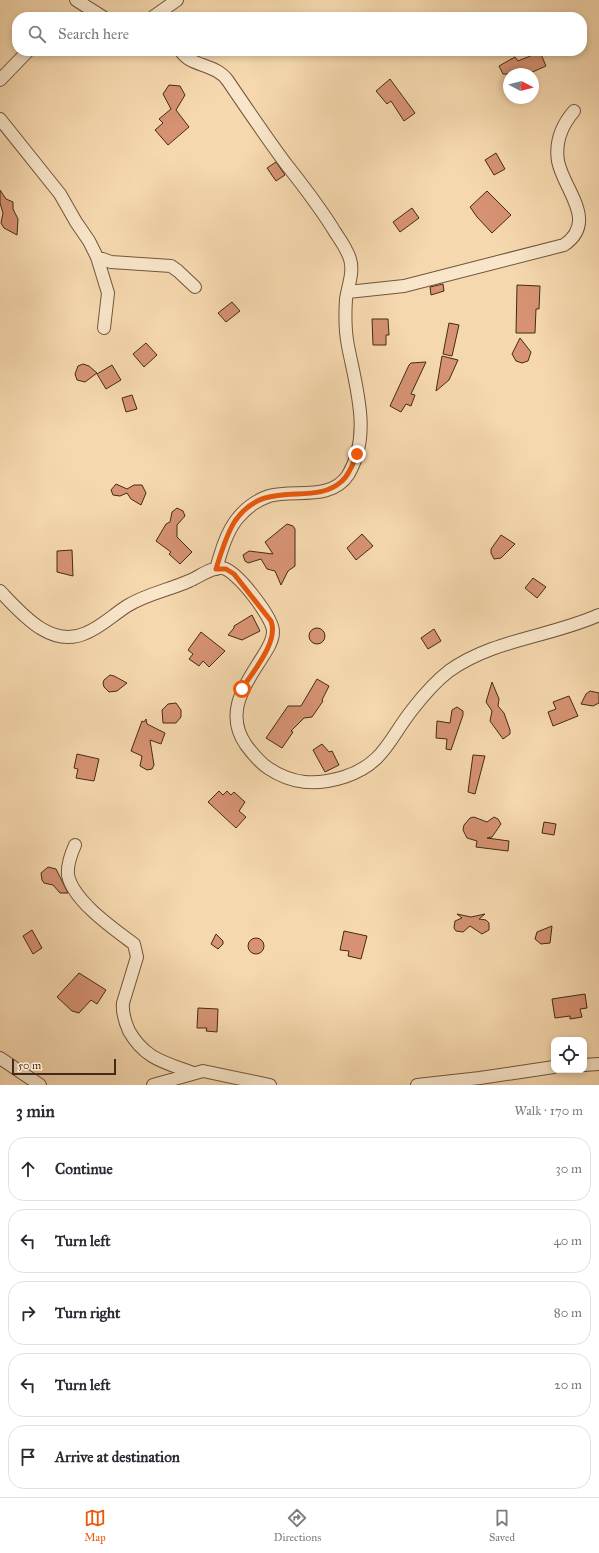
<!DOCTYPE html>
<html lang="en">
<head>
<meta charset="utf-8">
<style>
  :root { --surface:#fff; --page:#f2f2f3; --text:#2b2b33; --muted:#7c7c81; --line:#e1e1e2; --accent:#ea580c }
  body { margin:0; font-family:"IM FELL Great Primer",serif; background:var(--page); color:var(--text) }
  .controls { position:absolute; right:12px; bottom:12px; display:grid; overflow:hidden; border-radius:8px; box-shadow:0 2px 6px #0003 }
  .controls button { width:36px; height:36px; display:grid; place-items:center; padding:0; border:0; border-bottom:1px solid var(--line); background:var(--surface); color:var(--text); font:20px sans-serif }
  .compass { position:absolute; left:503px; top:68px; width:36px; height:36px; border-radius:50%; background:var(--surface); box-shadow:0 2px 6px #0003; rotate:97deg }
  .scale { position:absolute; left:12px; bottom:10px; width:104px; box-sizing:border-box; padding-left:4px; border:2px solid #422b16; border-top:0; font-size:11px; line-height:14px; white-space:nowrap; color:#422b16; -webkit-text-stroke:3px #f9e6ca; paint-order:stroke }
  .stop { position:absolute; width:12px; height:12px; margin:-9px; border:3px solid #ea580c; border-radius:50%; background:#fff }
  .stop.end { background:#ea580c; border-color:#fff; box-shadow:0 1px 4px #0008 }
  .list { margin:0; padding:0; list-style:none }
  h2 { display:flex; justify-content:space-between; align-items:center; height:52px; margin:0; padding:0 16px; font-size:17px }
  h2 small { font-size:13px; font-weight:400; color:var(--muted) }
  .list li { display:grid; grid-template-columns:26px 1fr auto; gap:12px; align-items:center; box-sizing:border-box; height:64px; margin:0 8px 8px; padding:0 8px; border:1px solid var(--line); border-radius:16px }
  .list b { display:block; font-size:15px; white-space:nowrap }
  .list em { font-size:13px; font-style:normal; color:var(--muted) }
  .icon { flex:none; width:22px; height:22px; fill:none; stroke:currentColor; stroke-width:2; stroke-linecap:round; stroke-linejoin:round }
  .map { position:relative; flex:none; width:599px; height:1085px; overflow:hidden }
  .search { position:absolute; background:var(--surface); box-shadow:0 2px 6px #0003; left:12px; right:12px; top:12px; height:44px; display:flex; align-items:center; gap:10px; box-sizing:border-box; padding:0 14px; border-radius:16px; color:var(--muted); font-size:15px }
  .sheet { height:412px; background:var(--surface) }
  nav { display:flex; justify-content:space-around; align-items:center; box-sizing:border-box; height:56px; border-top:1px solid var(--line); background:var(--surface); font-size:11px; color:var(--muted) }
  nav a { display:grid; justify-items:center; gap:2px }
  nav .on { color:var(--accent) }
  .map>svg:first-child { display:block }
</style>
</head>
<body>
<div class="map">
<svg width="599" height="1085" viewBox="0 0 599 1085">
  <rect width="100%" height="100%" fill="#f6d8ae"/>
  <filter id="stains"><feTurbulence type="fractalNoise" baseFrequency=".005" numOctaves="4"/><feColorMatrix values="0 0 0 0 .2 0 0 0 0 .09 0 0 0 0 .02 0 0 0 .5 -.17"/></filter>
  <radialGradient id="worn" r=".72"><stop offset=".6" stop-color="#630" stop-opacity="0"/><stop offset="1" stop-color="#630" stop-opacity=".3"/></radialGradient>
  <path fill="#d69272" stroke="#422b16" d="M 540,52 L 546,66 L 528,74 L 503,74 L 499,66 L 515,57 L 518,61 Z
    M 390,79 L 415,113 L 404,121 L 391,101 L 387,104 L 376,91 Z
    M 169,85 L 180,86 L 185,95 L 176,110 L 189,127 L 168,145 L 155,130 L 163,123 L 159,119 L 171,109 L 163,94 Z
    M 496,153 L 505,169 L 494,175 L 485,160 Z
    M 276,162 L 285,175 L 276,181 L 267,168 Z
    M 0,190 L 6,199 L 13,202 L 13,209 L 18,219 L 17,235 L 4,228 L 1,223 L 3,213 L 0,203 Z
    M 487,191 L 511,215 L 492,233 L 477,217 L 470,207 Z
    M 412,208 L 419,218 L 400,232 L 393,222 Z
    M 443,284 L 444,291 L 431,295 L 430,287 Z
    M 517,285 L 540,286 L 539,309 L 536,309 L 535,333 L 516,333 Z
    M 232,302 L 240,311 L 226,322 L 218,313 Z
    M 372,319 L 388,319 L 389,335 L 386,335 L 386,345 L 373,345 Z
    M 449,323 L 459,325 L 452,356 L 443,354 Z
    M 520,338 L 531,352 L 528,361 L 522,363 L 516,361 L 512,354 Z
    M 146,343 L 157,355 L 144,367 L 133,354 Z
    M 442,356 L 458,360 L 449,380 L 436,391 Z
    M 426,362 L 411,394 L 415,395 L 411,406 L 406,404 L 401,412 L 390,406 L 409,365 L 411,363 Z
    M 83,364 L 89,366 L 97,373 L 85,382 L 77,380 L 75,374 L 78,366 Z
    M 112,365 L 121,380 L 106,389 L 97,374 Z
    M 132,395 L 137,409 L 126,412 L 122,398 Z
    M 116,484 L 127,489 L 134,485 L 142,485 L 146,493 L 141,505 L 131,499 L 127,493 L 120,496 L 113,495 L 111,490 Z
    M 177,508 L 183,511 L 185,516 L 177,525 L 177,537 L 192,552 L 180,564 L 169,554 L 171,552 L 156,541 L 166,524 L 170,522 L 172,512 Z
    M 287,524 L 293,526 L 295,529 L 295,566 L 288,571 L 281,585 L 275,571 L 267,569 L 261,559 L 248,563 L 245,561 L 243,555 L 249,551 L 273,554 L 265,542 Z
    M 362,534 L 373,546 L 356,560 L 347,548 Z
    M 501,535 L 515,544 L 501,558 L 494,559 L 491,553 L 491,549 Z
    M 72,550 L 73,576 L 57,572 L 57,551 Z
    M 533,578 L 546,587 L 537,598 L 525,588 Z
    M 252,615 L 260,631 L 242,640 L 228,635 L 234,628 L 234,626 Z
    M309 636a8 8 0 1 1 16 0a8 8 0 1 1-16 0Z
    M 434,629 L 441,641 L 428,649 L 421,638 Z
    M 201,632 L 225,651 L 209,667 L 203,661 L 199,666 L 189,659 L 193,654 L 188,650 Z
    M 110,675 L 114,676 L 127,683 L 117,691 L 109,692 L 104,687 L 103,683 L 104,680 Z
    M 317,679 L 329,686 L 322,700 L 323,701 L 312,717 L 304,718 L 291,731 L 293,732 L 282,748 L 266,738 L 288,706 L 301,706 Z
    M 492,682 L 499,699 L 498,706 L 504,713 L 510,730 L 510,734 L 503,739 L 490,721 L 492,711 L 486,702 Z
    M 590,691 L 599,693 L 599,703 L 593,706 L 581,704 L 586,694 Z
    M 569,696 L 578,716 L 553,726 L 548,712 L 556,709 L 553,702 Z
    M 176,703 L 181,710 L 181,717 L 176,723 L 163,723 L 162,710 L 168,704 Z
    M 457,707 L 463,711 L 463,715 L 451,750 L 446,749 L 447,739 L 436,738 L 437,721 L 450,723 L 452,710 Z
    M 146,719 L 147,724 L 165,733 L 161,744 L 150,740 L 154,765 L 152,769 L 147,770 L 140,766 L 142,756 L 131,751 L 142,721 L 144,722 Z
    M 322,744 L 329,752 L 332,751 L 339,765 L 325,772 L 313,750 Z
    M 77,754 L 99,759 L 94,781 L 76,778 L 78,769 L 74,768 Z
    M 473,755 L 485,756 L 475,794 L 468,792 Z
    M 219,791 L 223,795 L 227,791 L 231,795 L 234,792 L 245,802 L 239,811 L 246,817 L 236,828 L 208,802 Z
    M 474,817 L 487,822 L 494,817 L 498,819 L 501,824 L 492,837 L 487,838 L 509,841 L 508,851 L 476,847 L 477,841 L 467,838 L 463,830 L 464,825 L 470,818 Z
    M 544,822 L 556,824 L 554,835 L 542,833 Z
    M 48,867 L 56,869 L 68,893 L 60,893 L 53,885 L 44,883 L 42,880 L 41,873 Z
    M 457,914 L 471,917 L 485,914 L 479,919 L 486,920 L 489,923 L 489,930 L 482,934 L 470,926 L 463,932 L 456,931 L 454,928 L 455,921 L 462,918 Z
    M 552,926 L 550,943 L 541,944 L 535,939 L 537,932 Z
    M 32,930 L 42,948 L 33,954 L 23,936 Z
    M 344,931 L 367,936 L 361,959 L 348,956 L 349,951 L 340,950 Z
    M 216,934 L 223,941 L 223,944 L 218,949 L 211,944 Z
    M248 946a8 8 0 1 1 16 0a8 8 0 1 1-16 0Z
    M 79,973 L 106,990 L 97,1004 L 91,1000 L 79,1013 L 72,1011 L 57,997 Z
    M 585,994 L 587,1008 L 580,1009 L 582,1017 L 570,1019 L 570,1016 L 555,1018 L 552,999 Z
    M 198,1008 L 218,1009 L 217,1032 L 206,1031 L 207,1028 L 197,1028 Z"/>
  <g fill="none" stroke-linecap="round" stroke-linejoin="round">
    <defs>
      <path id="street" d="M 76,0 L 103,17
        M 153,17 L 177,0
        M 181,51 C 190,67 216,63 228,81 C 247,109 266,137 286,164 C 304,187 320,207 335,232 C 341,241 347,249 350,259 C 354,272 348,286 346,299 C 345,315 345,331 348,346 C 356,387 372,436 348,475 C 331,501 295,489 269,496 C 257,500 245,509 237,519 C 226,533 221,552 216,569
        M 0,80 L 28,51
        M 0,119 L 60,194 L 76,222 L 89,241 L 97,257 L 108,293 L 104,328
        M 97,257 L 111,262 L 171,266 L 178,271 L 195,287
        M 348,292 L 404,286 L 564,245 C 599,221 563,189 558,161 C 555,142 562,125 574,111
        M 0,591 C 22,614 51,649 86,633 C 101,627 113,615 127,606 C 146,594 169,590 189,581 C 199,577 211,567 222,568 C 236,569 274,619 273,632 C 273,643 264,654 258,664 C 241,690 226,716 246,745 C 252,753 259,762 268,768 C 292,784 315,786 344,777 C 384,764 389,739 412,710 C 422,697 436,681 449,671 C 494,639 550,637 599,615
        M 75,845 C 71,854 67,865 68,875 C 73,901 114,929 134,944 L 137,957 L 123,1003 C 122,1013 125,1022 129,1031 C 145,1059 164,1062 193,1073
        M 0,1058 L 40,1085
        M 584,1065 L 599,1064
        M 153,1085 L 203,1071 L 270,1085
        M 417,1085 L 480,1078 L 554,1067"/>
    </defs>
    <use href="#street" stroke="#6f563c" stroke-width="14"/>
    <use href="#street" stroke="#f9e6ca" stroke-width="12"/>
  </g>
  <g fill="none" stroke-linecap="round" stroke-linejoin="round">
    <path stroke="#ea580c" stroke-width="5" d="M 242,689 C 253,671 279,642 271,621 L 234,574 L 226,569 L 216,569 C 221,553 226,535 235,521 C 266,476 313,508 342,481 C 350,474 353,463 357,454"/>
  </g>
  <rect width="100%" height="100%" filter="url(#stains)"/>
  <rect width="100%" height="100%" fill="url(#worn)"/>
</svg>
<div class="controls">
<button><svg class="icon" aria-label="locate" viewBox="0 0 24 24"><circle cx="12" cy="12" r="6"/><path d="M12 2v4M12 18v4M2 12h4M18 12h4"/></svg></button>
</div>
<svg class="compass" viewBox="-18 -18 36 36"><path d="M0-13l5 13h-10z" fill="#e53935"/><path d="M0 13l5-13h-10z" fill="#7c7c81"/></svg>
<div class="scale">50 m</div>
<div class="stop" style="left:242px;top:689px"></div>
<div class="stop end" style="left:357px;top:454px"></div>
<div class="search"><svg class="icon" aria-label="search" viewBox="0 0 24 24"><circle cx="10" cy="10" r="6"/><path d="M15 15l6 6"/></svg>Search here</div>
</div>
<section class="sheet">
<h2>3 min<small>Walk · 170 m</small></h2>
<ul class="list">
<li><svg class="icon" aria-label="ahead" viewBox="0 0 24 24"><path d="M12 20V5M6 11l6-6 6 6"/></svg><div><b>Continue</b></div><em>30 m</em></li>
<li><svg class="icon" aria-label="left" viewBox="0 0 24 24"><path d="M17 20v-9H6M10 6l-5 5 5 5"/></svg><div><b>Turn left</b></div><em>40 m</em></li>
<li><svg class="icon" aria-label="right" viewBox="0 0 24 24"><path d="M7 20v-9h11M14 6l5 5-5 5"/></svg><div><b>Turn right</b></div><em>80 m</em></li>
<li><svg class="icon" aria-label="left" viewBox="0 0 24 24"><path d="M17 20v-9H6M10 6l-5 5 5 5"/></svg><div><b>Turn left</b></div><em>20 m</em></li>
<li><svg class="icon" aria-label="arrive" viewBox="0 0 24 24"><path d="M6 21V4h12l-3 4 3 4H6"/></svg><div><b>Arrive at destination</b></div></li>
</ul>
</section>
<nav>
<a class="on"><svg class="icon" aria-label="map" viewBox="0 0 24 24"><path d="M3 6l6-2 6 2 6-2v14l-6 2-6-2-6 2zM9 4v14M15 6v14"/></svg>Map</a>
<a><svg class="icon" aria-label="directions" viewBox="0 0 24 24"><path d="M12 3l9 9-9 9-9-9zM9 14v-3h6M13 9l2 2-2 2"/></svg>Directions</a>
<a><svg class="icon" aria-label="saved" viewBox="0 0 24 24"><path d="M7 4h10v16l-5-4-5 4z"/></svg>Saved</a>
</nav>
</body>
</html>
